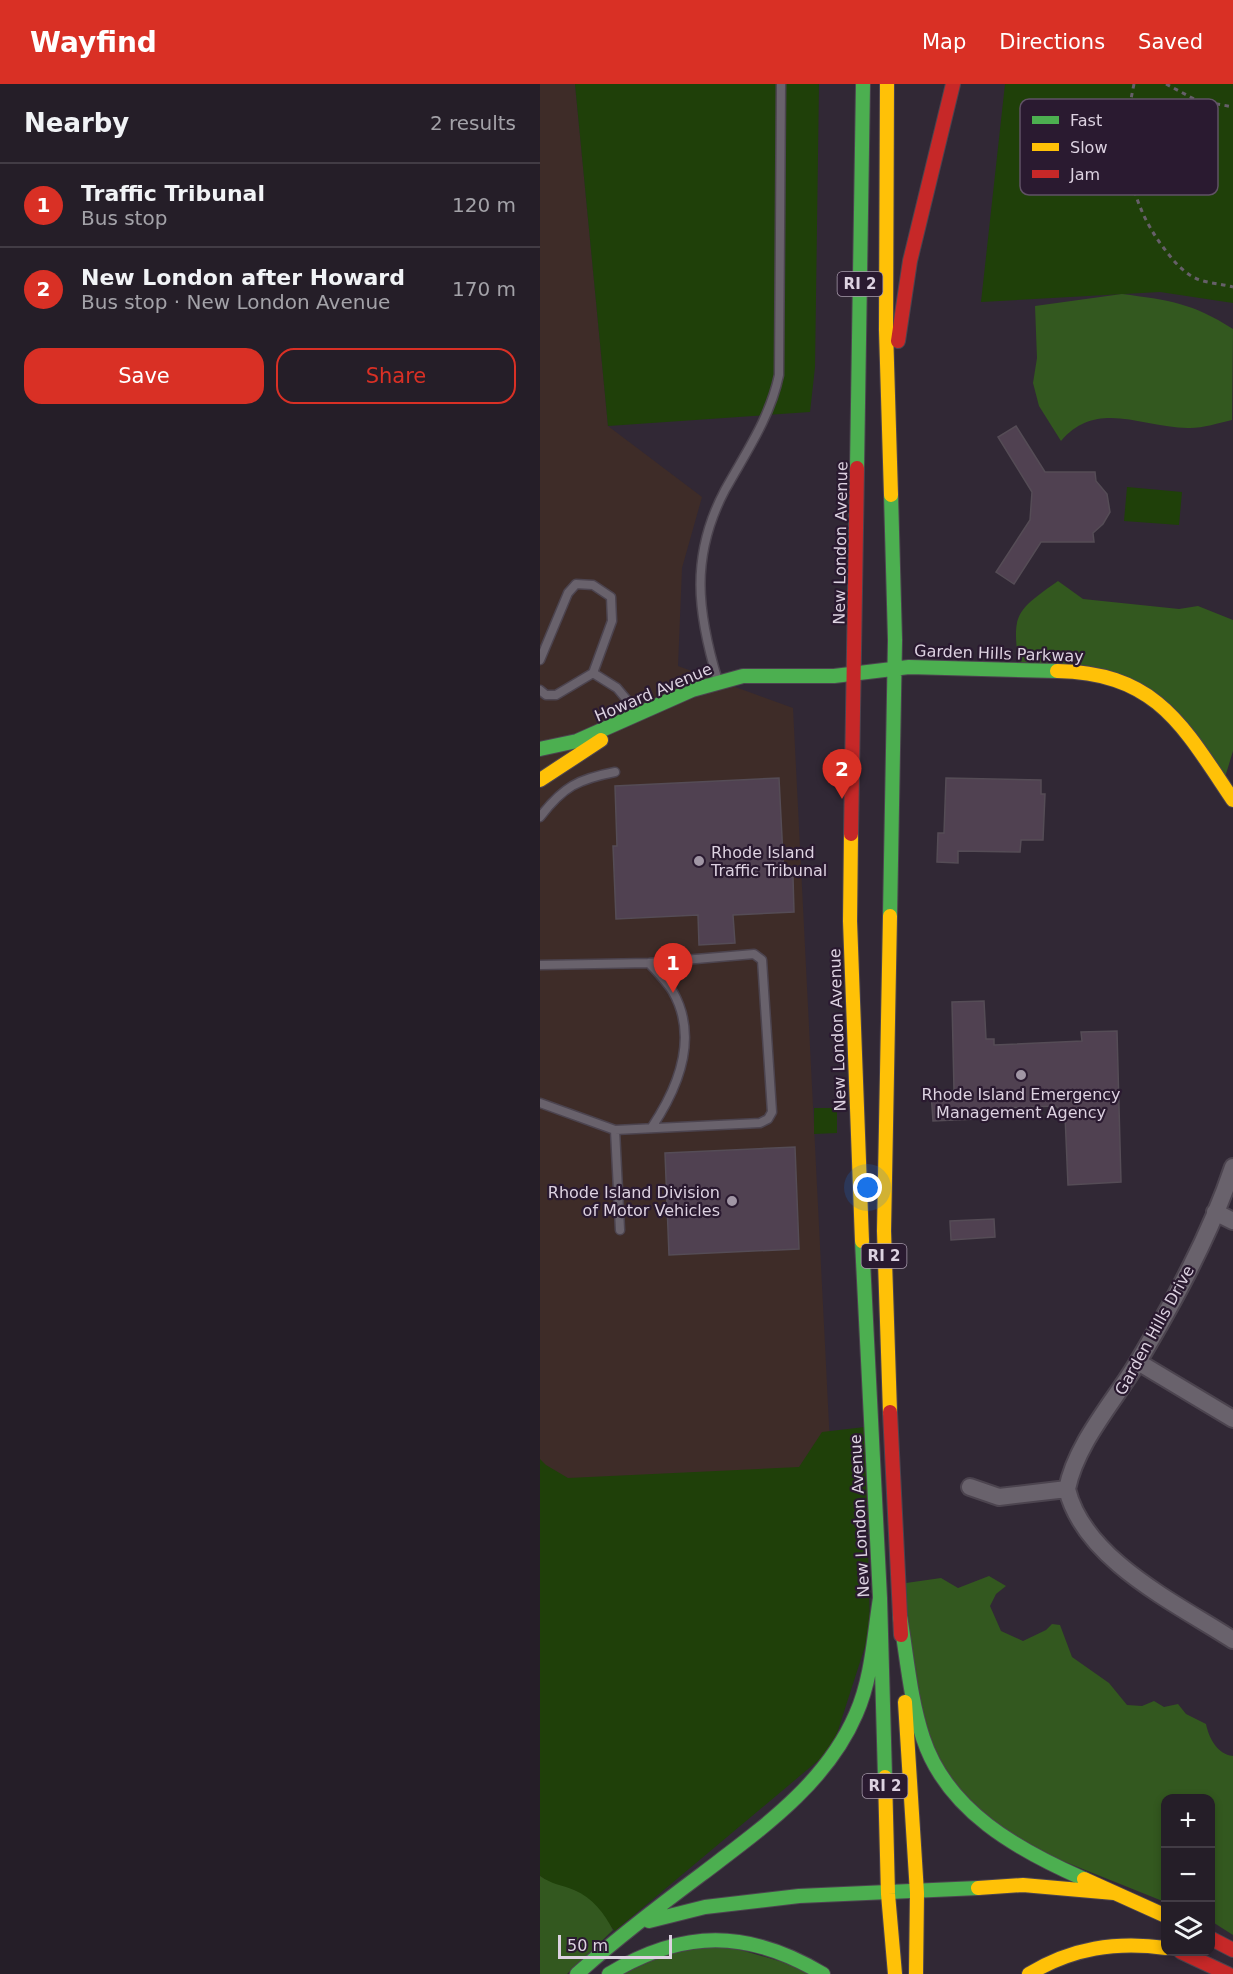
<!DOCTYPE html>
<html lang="en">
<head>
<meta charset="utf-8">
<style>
  :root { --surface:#251e28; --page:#312b34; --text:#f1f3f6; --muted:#a3a2a8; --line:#423c45; --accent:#d93025 }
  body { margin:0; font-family:"DejaVu Sans",sans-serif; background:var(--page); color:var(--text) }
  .controls { position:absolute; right:18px; bottom:18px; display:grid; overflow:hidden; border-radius:12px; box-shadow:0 3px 9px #0003 }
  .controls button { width:54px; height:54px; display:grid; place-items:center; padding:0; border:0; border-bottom:2px solid var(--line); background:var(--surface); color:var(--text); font:30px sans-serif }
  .scale { position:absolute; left:18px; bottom:15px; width:114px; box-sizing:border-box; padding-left:6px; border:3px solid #ddd2e1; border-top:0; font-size:16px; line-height:21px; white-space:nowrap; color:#ddd2e1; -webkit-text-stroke:4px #2a1a30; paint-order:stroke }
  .you { position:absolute; left:328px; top:1104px; width:21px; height:21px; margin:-15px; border:4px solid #fff; border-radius:50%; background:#1a73e8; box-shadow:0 0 0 9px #1a73e833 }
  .badge { display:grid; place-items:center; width:39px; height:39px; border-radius:50%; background:var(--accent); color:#fff; font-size:20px; font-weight:700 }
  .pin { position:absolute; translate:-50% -50px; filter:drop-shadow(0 2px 3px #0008) }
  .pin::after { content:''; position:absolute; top:32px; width:21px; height:18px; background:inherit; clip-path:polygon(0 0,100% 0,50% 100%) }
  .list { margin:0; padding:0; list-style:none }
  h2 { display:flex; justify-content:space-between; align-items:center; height:78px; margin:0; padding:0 24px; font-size:26px }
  h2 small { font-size:20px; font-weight:400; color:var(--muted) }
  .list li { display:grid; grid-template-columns:39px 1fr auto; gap:18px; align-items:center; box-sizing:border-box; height:84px; padding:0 24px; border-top:2px solid var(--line) }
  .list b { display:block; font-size:22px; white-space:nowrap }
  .list p { margin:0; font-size:20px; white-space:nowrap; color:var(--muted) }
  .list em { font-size:20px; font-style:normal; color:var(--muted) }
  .actions { display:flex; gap:12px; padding:18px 24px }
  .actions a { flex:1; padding:14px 0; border:2px solid var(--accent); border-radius:18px; text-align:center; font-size:21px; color:var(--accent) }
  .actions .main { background:var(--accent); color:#fff }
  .icon { flex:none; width:33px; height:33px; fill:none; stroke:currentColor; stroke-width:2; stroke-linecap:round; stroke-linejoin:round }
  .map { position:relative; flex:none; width:693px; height:1890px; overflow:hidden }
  header { display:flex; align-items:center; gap:36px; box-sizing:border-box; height:84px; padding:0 30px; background:var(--accent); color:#fff }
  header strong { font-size:28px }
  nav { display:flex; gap:33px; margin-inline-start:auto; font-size:21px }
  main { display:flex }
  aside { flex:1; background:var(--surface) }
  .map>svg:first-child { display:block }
</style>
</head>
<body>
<header>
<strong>Wayfind</strong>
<nav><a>Map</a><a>Directions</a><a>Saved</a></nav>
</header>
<main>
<aside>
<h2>Nearby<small>2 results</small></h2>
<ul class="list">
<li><span class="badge">1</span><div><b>Traffic Tribunal</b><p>Bus stop</p></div><em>120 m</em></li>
<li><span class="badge">2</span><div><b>New London after Howard</b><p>Bus stop · New London Avenue</p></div><em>170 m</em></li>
</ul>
<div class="actions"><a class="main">Save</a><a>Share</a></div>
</aside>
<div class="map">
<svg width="693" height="1890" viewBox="0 0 693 1890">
  <rect width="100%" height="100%" fill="#312835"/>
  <path fill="#3e2c28" d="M 0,0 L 35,0 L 68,342 L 162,413 L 142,484 L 138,582 L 253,624 L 297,1500 L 0,1857 Z"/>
  <path fill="#1f4009" d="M 35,0 L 279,0 L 275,283 L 270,328 L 68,342 Z
    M 465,0 L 693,0 L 693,219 L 620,208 L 441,218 Z
    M 587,403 L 642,408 L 639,441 L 584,437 Z
    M 274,1024 L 297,1024 L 297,1049 L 274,1050 Z
    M 325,1343 L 330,1547 L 292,1665 L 75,1847 L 36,1807 L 11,1800 L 0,1792 L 0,1375 L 6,1381 L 28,1394 L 259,1383 L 282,1348 Z"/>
  <path fill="#33581f" d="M 582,210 C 628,216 653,219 693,245 L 692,336 C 679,339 663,344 650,344 C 604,345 558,314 521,357 L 499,322 L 493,299 L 497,274 L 495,222 Z
    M 518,497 L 543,515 L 639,525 L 658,522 L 693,536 L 693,667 L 682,703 L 631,632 L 587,603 L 479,583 C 472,530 474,528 518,497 Z
    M 449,1492 L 466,1502 L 456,1510 L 450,1522 L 461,1547 L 483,1557 L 506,1546 L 512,1540 L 520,1541 L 532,1573 L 569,1599 L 587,1621 L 602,1622 L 614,1617 L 624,1623 L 638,1620 L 646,1630 L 666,1640 C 669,1654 677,1670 693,1672 L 693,1851 L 671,1837 L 670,1714 L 626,1714 L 625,1818 L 458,1751 L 387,1671 L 359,1500 L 401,1494 L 418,1504 Z
    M 0,1792 C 11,1800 22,1801 34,1806 C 53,1814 64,1829 73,1846 L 27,1890 L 0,1890 Z
    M 156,1853 L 284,1890 L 61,1890 Z"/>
  <path fill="#504151" stroke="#554c56" stroke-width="1.5" d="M 476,342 L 505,388 L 555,388 L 556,397 L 567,410 L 570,428 L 563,440 L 553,449 L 554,458 L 501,458 L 474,500 L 456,488 L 490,436 L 492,408 L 458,353 Z
    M 239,694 L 244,793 L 253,793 L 254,828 L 193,831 L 195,859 L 159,861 L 158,831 L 76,835 L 73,762 L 77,762 L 75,702 Z
    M 406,694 L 501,696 L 501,710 L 505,710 L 503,756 L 481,756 L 480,768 L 418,767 L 418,779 L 397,778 L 398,749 L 404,749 Z
    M 444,917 L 446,955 L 454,955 L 454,961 L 542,957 L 541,948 L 577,947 L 581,1098 L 528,1101 L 525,1031 L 516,1022 L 460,1024 L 460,1034 L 393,1037 L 391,1008 L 414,1007 L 412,918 Z
    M 255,1063 L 259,1165 L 129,1171 L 125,1069 Z
    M 454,1135 L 455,1153 L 411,1156 L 410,1137 Z"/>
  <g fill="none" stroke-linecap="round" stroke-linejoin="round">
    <defs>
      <path id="lane" d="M 0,576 L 28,509 L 36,500 L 53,501 L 71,513 L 72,537 L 53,589 L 16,611 L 6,611 L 0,606
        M 53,589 L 77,604 L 97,628
        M 178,597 C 157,528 150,472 185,406 C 206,368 230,334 239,291 L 241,0
        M 0,733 C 23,703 38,695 75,688
        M 109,879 C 117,888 127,898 133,908 C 159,954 138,1004 112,1043
        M 0,881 L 109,879 L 214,870 L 222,876 L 232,1028 L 228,1035 L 220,1039 L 75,1046 L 0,1019
        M 75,1046 L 80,1146"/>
      <path id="street" d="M 693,1083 C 670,1152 633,1219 596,1281 C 572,1320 536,1360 527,1405 C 544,1476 636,1519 693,1556
        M 675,1128 L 693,1137
        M 598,1278 L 693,1335
        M 430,1403 L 459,1413 L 527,1405"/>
      <path id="fast" d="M 317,384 L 323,0
        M 0,665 L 37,657 L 152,606 L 203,592 L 294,592 L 369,583 L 517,587
        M 350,832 L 355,556 L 351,411
        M 322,1157 L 340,1514 L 345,1693
        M 360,1532 C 367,1573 370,1615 383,1654 C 407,1727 478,1766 544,1795
        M 109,1837 L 165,1823 L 259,1812 L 438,1804
        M 37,1890 C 77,1854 119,1822 162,1790 C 221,1745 286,1700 316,1630 C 332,1594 334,1552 340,1514
        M 69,1890 C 143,1845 208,1845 283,1890"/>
      <path id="slow" d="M 347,0 L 346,246 L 351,411
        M 517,587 C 617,589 643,642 693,716
        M 0,696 L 61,656
        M 311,750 L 310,837 L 322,1157
        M 350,1328 L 344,1147 L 350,832
        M 365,1618 L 377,1809 L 376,1890
        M 345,1693 L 348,1810 L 355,1890
        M 544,1795 L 626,1832
        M 438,1804 L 483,1801 L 574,1809
        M 489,1890 C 532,1864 576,1857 626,1864"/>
      <path id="jam" d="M 358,257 L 370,177 L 413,0
        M 311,750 L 317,384
        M 350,1328 L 361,1551
        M 670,1854 L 693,1866
        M 641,1868 L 688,1890"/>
    </defs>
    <use href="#lane" stroke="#4c444f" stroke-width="11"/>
    <use href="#street" stroke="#4c444f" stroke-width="20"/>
    <use href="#fast" stroke="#4c444f" stroke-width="16"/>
    <use href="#slow" stroke="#4c444f" stroke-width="16"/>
    <use href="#jam" stroke="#4c444f" stroke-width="16"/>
    <path stroke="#665f69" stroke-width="3" stroke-dasharray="4.5 4.5" stroke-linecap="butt" d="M 594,0 C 581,59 586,114 623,163 C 632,175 642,188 657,195 C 667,199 682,200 693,203
      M 626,0 L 656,16 L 693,23"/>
    <use href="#lane" stroke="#69626c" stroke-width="8"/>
    <use href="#street" stroke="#69626c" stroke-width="16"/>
    <use href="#fast" stroke="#4caf50" stroke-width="14"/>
    <use href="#slow" stroke="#ffc107" stroke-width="14"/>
    <use href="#jam" stroke="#c62828" stroke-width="14"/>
  </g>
  <g fill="#a196a5" stroke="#2a1a30" stroke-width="2">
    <circle cx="159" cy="777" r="6"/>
    <circle cx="481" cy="991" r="6"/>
    <circle cx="192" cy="1117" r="6"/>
  </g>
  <g text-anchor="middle" stroke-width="4.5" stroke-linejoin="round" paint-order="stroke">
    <g fill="#2a1a30" stroke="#a79bac" stroke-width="1.5">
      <rect x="297.5" y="188" width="45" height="24" rx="4.5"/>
      <rect x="321.5" y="1160" width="45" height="24" rx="4.5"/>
      <rect x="322.5" y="1690" width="45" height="24" rx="4.5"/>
    </g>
    <g font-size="15" font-weight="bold" fill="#ddd2e1">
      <text x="320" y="205">RI 2</text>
      <text x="344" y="1177">RI 2</text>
      <text x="345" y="1707">RI 2</text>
    </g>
    <g font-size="16" fill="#ddd2e1" stroke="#2a1a30">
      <text transform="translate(300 459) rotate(-89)" y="6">New London Avenue</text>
      <text transform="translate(459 569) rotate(2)" y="6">Garden Hills Parkway</text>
      <text transform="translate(113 608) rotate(-23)" y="6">Howard Avenue</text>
      <text transform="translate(297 946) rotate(-92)" y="6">New London Avenue</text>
      <text transform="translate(614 1246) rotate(-61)" y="6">Garden Hills Drive</text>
      <text transform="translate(319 1432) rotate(-93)" y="6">New London Avenue</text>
    </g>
    <g font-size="16" fill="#ddd2e1" stroke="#2a1a30" text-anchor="start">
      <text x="171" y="774">Rhode Island<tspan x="171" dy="18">Traffic Tribunal</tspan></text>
      <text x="481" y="1016" text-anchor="middle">Rhode Island Emergency<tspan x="481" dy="18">Management Agency</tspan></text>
      <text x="180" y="1114" text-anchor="end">Rhode Island Division<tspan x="180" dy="18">of Motor Vehicles</tspan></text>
    </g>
  </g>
  <rect x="480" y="15" width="198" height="96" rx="9" fill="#2a1a30" stroke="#605165" stroke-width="1.5"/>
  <rect x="492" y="32" width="27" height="8" fill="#4caf50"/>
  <rect x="492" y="59" width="27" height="8" fill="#ffc107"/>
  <rect x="492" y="86" width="27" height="8" fill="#c62828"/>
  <g font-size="16" fill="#ddd2e1">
    <text x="530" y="42">Fast</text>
    <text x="530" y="69">Slow</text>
    <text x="530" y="96">Jam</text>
  </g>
</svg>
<div class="controls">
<button>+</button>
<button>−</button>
<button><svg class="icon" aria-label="layers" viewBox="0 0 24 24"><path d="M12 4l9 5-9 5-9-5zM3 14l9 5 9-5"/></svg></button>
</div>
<div class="scale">50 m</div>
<div class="you"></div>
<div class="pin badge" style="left:133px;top:909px">1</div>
<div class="pin badge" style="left:302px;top:715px">2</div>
</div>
</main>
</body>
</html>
